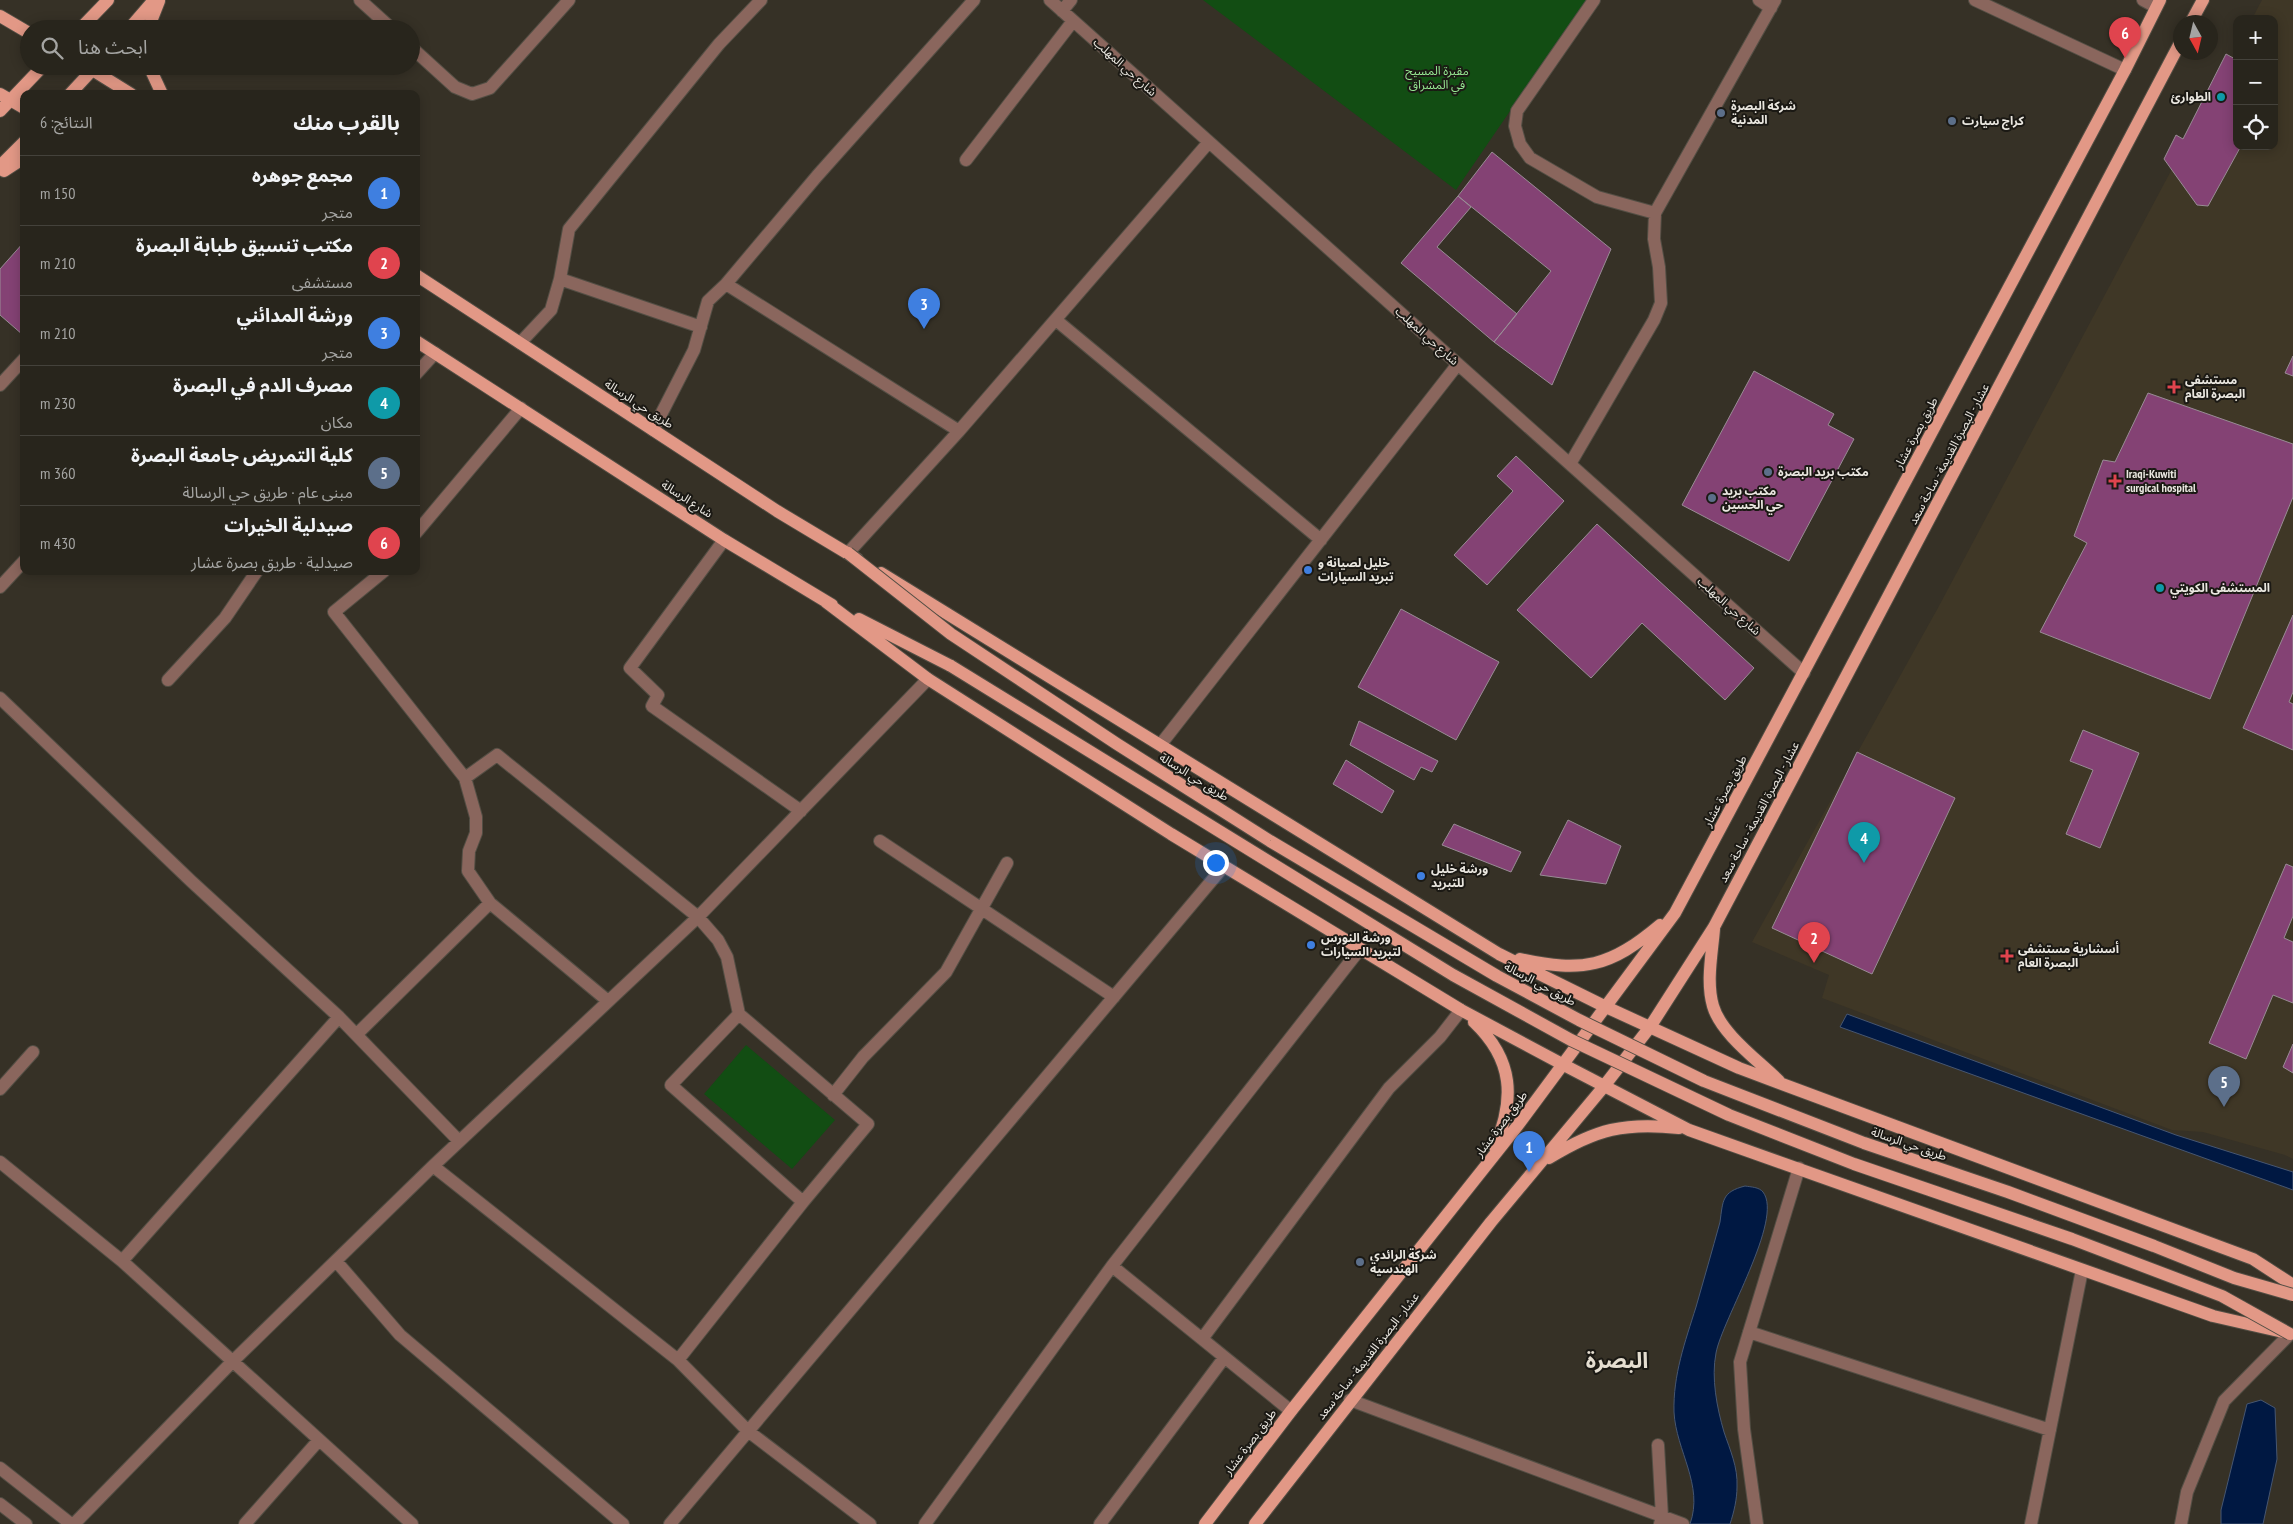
<!DOCTYPE html>
<html lang="ar">
<head>
<meta charset="utf-8">
<style>
  :root { --surface:#28251c; --page:#302d25; --text:#f1f3f6; --muted:#a5a5a3; --line:#44423b; --accent:#1a73e8 }
  body { margin:0; font-family:"PT Sans Narrow","Noto Sans Arabic",sans-serif; background:var(--page); color:var(--text); direction:rtl }
  .controls { position:absolute; right:15px; top:15px; display:grid; overflow:hidden; border-radius:10px; box-shadow:0 2px 12px #0003 }
  .controls button { width:45px; height:45px; display:grid; place-items:center; padding:0; border:0; border-bottom:1px solid var(--line); background:var(--surface); color:var(--text); font:25px sans-serif }
  .compass { position:absolute; left:2173px; top:15px; width:45px; height:45px; border-radius:50%; background:var(--surface); box-shadow:0 2px 12px #0003; rotate:172deg }
  .you { position:absolute; left:1215px; top:862px; width:18px; height:18px; margin:-12px; border:4px solid #fff; border-radius:50%; background:#1a73e8; box-shadow:0 0 0 8px #1a73e833 }
  .badge { display:grid; place-items:center; width:32px; height:32px; border-radius:50%; background:var(--accent); color:#fff; font-size:16px; font-weight:700 }
  .pin { position:absolute; translate:-50% -41px; filter:drop-shadow(0 1px 2px #0008) }
  .pin::after { content:''; position:absolute; top:26px; width:18px; height:15px; background:inherit; clip-path:polygon(0 0,100% 0,50% 100%) }
  .list { margin:0; padding:0; list-style:none }
  h2 { display:flex; justify-content:space-between; align-items:center; height:65px; margin:0; padding:0 20px; font-size:21px }
  h2 small { font-size:16px; font-weight:400; color:var(--muted) }
  .list li { display:grid; grid-template-columns:32px 1fr auto; gap:15px; align-items:center; box-sizing:border-box; height:70px; padding:0 20px; border-top:1px solid var(--line) }
  .list b { display:block; font-size:19px; white-space:nowrap }
  .list p { margin:0; font-size:16px; white-space:nowrap; color:var(--muted) }
  .list em { font-size:16px; font-style:normal; color:var(--muted) }
  .icon { flex:none; width:28px; height:28px; fill:none; stroke:currentColor; stroke-width:2; stroke-linecap:round; stroke-linejoin:round }
  .map { position:relative; flex:none; width:2293px; height:1524px; overflow:hidden; direction:ltr }
  .search { position:absolute; background:var(--surface); box-shadow:0 2px 12px #0003; left:20px; top:20px; width:400px; height:55px; display:flex; align-items:center; gap:12px; box-sizing:border-box; padding:0 18px; border-radius:28px; color:var(--muted); font-size:19px }
  .panel { position:absolute; background:var(--surface); box-shadow:0 2px 12px #0003; left:20px; top:90px; width:400px; height:485px; border-radius:10px; direction:rtl }
  .map>svg:first-child { display:block }
</style>
</head>
<body>
<div class="map">
<svg width="2293" height="1524" viewBox="0 0 2293 1524">
  <rect width="100%" height="100%" fill="#363126"/>
  <path fill="#3f3726" d="M 2262,0 L 2293,0 L 2293,1159 L 2285,1155 L 2203,1132 L 2172,1130 L 1822,998 L 1829,975 L 1752,942 L 1939,606 L 2237,47 L 2237,146 L 2274,146 L 2274,19 L 2252,19 Z"/>
  <path fill="#124d13" d="M 1203,0 L 1586,0 L 1456,190 Z
    M 746,1045 L 835,1120 L 792,1169 L 704,1094 Z"/>
  <path fill="#001842" stroke="#465671" d="M 1847,1014 L 2176,1135 L 2293,1172 L 2293,1190 L 1840,1027 Z
    M 1745,1186 C 1751,1187 1759,1187 1763,1192 C 1784,1219 1722,1320 1716,1353 C 1711,1378 1717,1408 1724,1432 C 1730,1450 1738,1467 1737,1487 C 1737,1499 1734,1512 1730,1524 L 1690,1524 C 1704,1485 1676,1451 1674,1412 C 1673,1375 1685,1342 1696,1307 C 1704,1279 1712,1251 1720,1222 C 1723,1200 1722,1192 1745,1186 Z
    M 2261,1400 L 2275,1408 L 2277,1459 L 2263,1524 L 2221,1524 L 2221,1510 L 2247,1404 Z"/>
  <path fill="#844274" stroke="#998c95" d="M 2226,54 L 2237,60 L 2237,146 L 2241,146 L 2208,206 L 2197,205 L 2164,159 L 2176,135 L 2183,139 Z
    M 1492,152 L 1611,249 L 1552,385 L 1494,342 L 1551,271 L 1458,196 Z
    M 1458,196 L 1471,207 L 1437,247 L 1517,314 L 1494,342 L 1401,263 Z
    M 24,242 L 24,334 L 23,335 L 0,315 L 0,269 Z
    M 2293,356 L 2293,376 L 2285,373 Z
    M 1754,371 L 1834,414 L 1828,425 L 1854,439 L 1789,561 L 1682,505 Z
    M 2148,393 L 2293,444 L 2293,497 L 2210,699 L 2040,632 L 2087,543 L 2074,536 L 2103,460 L 2115,462 Z
    M 1516,456 L 1564,501 L 1487,585 L 1454,555 L 1513,491 L 1497,476 Z
    M 1597,524 L 1754,668 L 1725,700 L 1642,623 L 1591,678 L 1517,610 Z
    M 1401,609 L 1499,662 L 1456,740 L 1358,687 Z
    M 2293,615 L 2293,692 L 2289,702 L 2293,704 L 2293,750 L 2243,728 Z
    M 1359,721 L 1438,761 L 1432,772 L 1421,767 L 1414,780 L 1350,745 Z
    M 2083,730 L 2139,753 L 2100,848 L 2066,834 L 2093,770 L 2070,761 Z
    M 1857,752 L 1955,798 L 1872,974 L 1772,928 Z
    M 1346,760 L 1394,791 L 1382,813 L 1333,784 Z
    M 1568,820 L 1621,846 L 1606,884 L 1540,875 Z
    M 1454,824 L 1521,852 L 1511,872 L 1442,845 Z
    M 2286,864 L 2293,867 L 2293,916 L 2284,938 L 2293,942 L 2293,1003 L 2273,995 L 2246,1059 L 2209,1043 Z
    M 2293,1044 L 2293,1073 L 2283,1067 Z"/>
  <g fill="none" stroke-linecap="round" stroke-linejoin="round">
    <defs>
      <path id="minor" d="M 360,0 L 392,29
        M 1050,0 L 1804,673
        M 1594,0 L 1517,111 L 1515,126 L 1520,144 L 1530,158 L 1597,197 L 1655,213
        M 1759,0 L 1771,8
        M 1975,0 L 2125,70
        M 2143,0 L 2156,7
        M 1062,11 L 1071,0
        M 411,47 L 455,87 L 472,94 L 490,88 L 569,0
        M 966,160 L 1073,21
        M 560,279 L 701,327
        M 726,284 L 959,431
        M 1056,320 L 1321,540
        M 520,343 L 551,310 L 560,279 L 569,229 L 719,44 L 761,0
        M 416,374 L 435,353
        M 0,385 L 24,359
        M 653,430 L 694,350 L 708,301 L 726,284 L 817,176 L 974,0
        M 1570,464 L 1654,320 L 1661,303 L 1659,267 L 1654,239 L 1655,213 L 1775,0
        M 416,533 L 521,408
        M 724,540 L 630,668 L 658,695 L 652,706 L 801,811
        M 848,553 L 959,431 L 1209,142
        M 384,571 L 334,612 L 465,778 L 497,755 L 698,917 L 718,940 L 727,957 L 739,1014 L 868,1124 L 803,1202 L 678,1360
        M 0,587 L 24,561
        M 168,680 L 225,618 L 257,571
        M 0,698 L 191,881 L 339,1017 L 459,1141
        M 1161,744 L 1458,364
        M 465,778 L 476,817 L 476,833 L 469,851 L 468,871 L 490,903 L 608,1001
        M 880,841 L 1114,997
        M 739,1014 L 671,1085 L 803,1202
        M 357,1034 L 490,903
        M 0,1089 L 33,1052
        M 833,1095 L 863,1057 L 946,972 L 1007,863
        M 0,1162 L 122,1261 L 412,1524
        M 433,1166 L 678,1360 L 748,1431 L 870,1524
        M 122,1261 L 339,1017
        M 336,1261 L 400,1335 L 623,1524
        M 1112,1266 L 1291,1411
        M 1749,1332 L 2050,1430
        M 1202,1339 L 1389,1088 L 1440,1037 L 1461,1010
        M 1350,1400 L 1683,1524
        M 1658,1445 L 1662,1517 L 1660,1524
        M 0,1468 L 71,1524
        M 0,1504 L 26,1524
        M 74,1524 L 232,1362 L 433,1166 L 698,917 L 928,679
        M 245,1524 L 319,1440
        M 670,1524 L 1224,866
        M 925,1524 L 1112,1266 L 1360,949
        M 1100,1524 L 1224,1358
        M 1757,1524 L 1744,1429 L 1740,1362 L 1799,1168
        M 2031,1524 L 2082,1270
        M 2181,1524 L 2187,1492 L 2224,1401 L 2290,1334"/>
      <path id="major" d="M 0,16 L 29,33
        M 2191,22 L 2203,0
        M 80,29 L 108,0
        M 129,29 L 154,0
        M 148,29 L 159,1
        M 86,66 L 131,94
        M 149,66 L 162,94
        M 0,94 L 24,108
        M 70,94 L 96,66
        M 0,111 L 43,66
        M 0,166 L 24,142
        M 4,171 L 24,158
        M 416,275 L 777,511 L 857,559
        M 416,341 L 724,540 L 832,605
        M 881,573 L 1499,954 L 1606,1007 L 1739,1068 L 2253,1259 L 2293,1285
        M 826,602 L 928,679 L 1171,834 L 1461,1010 L 1562,1064 L 1689,1130 L 2213,1316 L 2283,1332
        M 859,619 L 951,666
        M 1714,929 C 1712,954 1706,982 1713,1006 C 1721,1034 1759,1061 1779,1081
        M 1520,959 C 1583,973 1610,967 1660,925
        M 1474,1022 C 1514,1060 1515,1099 1495,1147
        M 1549,1158 C 1596,1129 1625,1122 1679,1128
        M 1205,1524 L 1291,1411 L 1515,1129 L 1675,913 L 2125,70 L 2160,0
        M 1255,1524 L 1491,1222 L 1601,1090 L 1650,1027 L 1714,927 L 2180,43"/>
    </defs>
    <use href="#minor" stroke="#534e44" stroke-width="14"/>
    <use href="#major" stroke="#534e44" stroke-width="14"/>
    <use href="#minor" stroke="#8a665d" stroke-width="12"/>
    <use href="#major" stroke="#e29886" stroke-width="12"/>
    <defs>
      <path id="major-bridge" d="M 848,553 L 951,634 L 1117,744 L 1270,841 L 1497,976 L 1579,1020 L 1704,1081 L 1864,1143 L 2008,1192 L 2154,1246 L 2234,1278 L 2293,1295
        M 951,666 L 1453,975 L 1571,1040 L 1729,1115 L 1854,1164 L 2072,1239 L 2222,1296 L 2290,1334"/>
    </defs>
    <use href="#major-bridge" stroke="#534e44" stroke-width="14" stroke-linecap="butt"/>
    <use href="#major-bridge" stroke="#e29886" stroke-width="12"/>
  </g>
  <g fill="#0f9aa8" stroke="#1b1914" stroke-width="2">
    <circle cx="2221" cy="97" r="5"/>
    <circle cx="2160" cy="588" r="5"/>
  </g>
  <g fill="#5c6f8a" stroke="#1b1914" stroke-width="2">
    <circle cx="1721" cy="113" r="5"/>
    <circle cx="1952" cy="121" r="5"/>
    <circle cx="1768" cy="472" r="5"/>
    <circle cx="1712" cy="498" r="5"/>
    <circle cx="1360" cy="1262" r="5"/>
  </g>
  <g fill="#e0444e" stroke="#1b1914" stroke-width="2">
    <path d="M2171.5 379.5h5v5h5v5h-5v5h-5v-5h-5v-5h5z"/>
    <path d="M2112.5 473.5h5v5h5v5h-5v5h-5v-5h-5v-5h5z"/>
    <path d="M2004.5 948.5h5v5h5v5h-5v5h-5v-5h-5v-5h5z"/>
  </g>
  <g fill="#3f7fe0" stroke="#1b1914" stroke-width="2">
    <circle cx="1308" cy="570" r="5"/>
    <circle cx="1421" cy="876" r="5"/>
    <circle cx="1311" cy="945" r="5"/>
  </g>
  <g text-anchor="middle" stroke-width="4" stroke-linejoin="round" paint-order="stroke">
    <g font-size="12" fill="#eae7e0" stroke="#1b1914">
      <text transform="translate(1125 67) rotate(42)" y="4">شارع حي المهلب</text>
      <text transform="translate(1427 336) rotate(42)" y="4">شارع حي المهلب</text>
      <text transform="translate(639 404) rotate(33)" y="4">طريق حي الرسالة</text>
      <text transform="translate(1916 433) rotate(-62)" y="4">طريق بصرة عشار</text>
      <text transform="translate(1949 454) rotate(-62)" y="4">عشار - البصرة القديمة - ساحة سعد</text>
      <text transform="translate(687 499) rotate(33)" y="4">شارع الرسالة</text>
      <text transform="translate(1729 606) rotate(42)" y="4">شارع حي المهلب</text>
      <text transform="translate(1194 777) rotate(32)" y="4">طريق حي الرسالة</text>
      <text transform="translate(1725 791) rotate(-62)" y="4">طريق بصرة عشار</text>
      <text transform="translate(1759 812) rotate(-62)" y="4">عشار - البصرة القديمة - ساحة سعد</text>
      <text transform="translate(1540 984) rotate(28)" y="4">طريق حي الرسالة</text>
      <text transform="translate(1501 1124) rotate(-53)" y="4">طريق بصرة عشار</text>
      <text transform="translate(1909 1144) rotate(19)" y="4">طريق حي الرسالة</text>
      <text transform="translate(1368 1356) rotate(-52)" y="4">عشار - البصرة القديمة - ساحة سعد</text>
      <text transform="translate(1250 1442) rotate(-53)" y="4">طريق بصرة عشار</text>
    </g>
    <g font-size="12" fill="#96e792" stroke="#1b1914">
      <text x="1437" y="75">مقبرة المسيح<tspan x="1437" dy="14">في المشراق</tspan></text>
    </g>
    <g font-size="12" font-weight="bold" fill="#eae7e0" stroke="#1b1914" text-anchor="start">
      <text x="2211" y="101" text-anchor="end">الطوارئ</text>
      <text x="1731" y="110">شركة البصرة<tspan x="1731" dy="14">المدنية</tspan></text>
      <text x="1962" y="125">كراج سيارت</text>
      <text x="2185" y="384">مستشفى<tspan x="2185" dy="14">البصرة العام</tspan></text>
      <text x="1778" y="476">مكتب بريد البصرة</text>
      <text x="2126" y="478">Iraqi-Kuwiti<tspan x="2126" dy="14">surgical hospital</tspan></text>
      <text x="1722" y="495">مكتب بريد<tspan x="1722" dy="14">حي الحسين</tspan></text>
      <text x="1318" y="567">خليل لصيانة و<tspan x="1318" dy="14">تبريد السيارات</tspan></text>
      <text x="2170" y="592">المستشفى الكويتي</text>
      <text x="1431" y="873">ورشة خليل<tspan x="1431" dy="14">للتبريد</tspan></text>
      <text x="1321" y="942">ورشة النورس<tspan x="1321" dy="14">لتبريد السيارات</tspan></text>
      <text x="2018" y="953">أسشارية مستشفى<tspan x="2018" dy="14">البصرة العام</tspan></text>
      <text x="1370" y="1259">شركة الرائدي<tspan x="1370" dy="14">الهندسية</tspan></text>
    </g>
    <g font-size="22" font-weight="bold" fill="#e4ddd0" stroke="#1b1914">
      <text x="1617" y="1368">البصرة</text>
    </g>
  </g>
</svg>
<div class="controls">
<button>+</button>
<button>−</button>
<button><svg class="icon" aria-label="locate" viewBox="0 0 24 24"><circle cx="12" cy="12" r="6"/><path d="M12 2v4M12 18v4M2 12h4M18 12h4"/></svg></button>
</div>
<svg class="compass" viewBox="-18 -18 36 36"><path d="M0-13l5 13h-10z" fill="#e53935"/><path d="M0 13l5-13h-10z" fill="#a5a5a3"/></svg>
<div class="you"></div>
<div class="pin badge" style="left:1529px;top:1172px;background:#3f7fe0">1</div>
<div class="pin badge" style="left:1814px;top:963px;background:#e0444e">2</div>
<div class="pin badge" style="left:924px;top:329px;background:#3f7fe0">3</div>
<div class="pin badge" style="left:1864px;top:863px;background:#0f9aa8">4</div>
<div class="pin badge" style="left:2224px;top:1107px;background:#5c6f8a">5</div>
<div class="pin badge" style="left:2125px;top:58px;background:#e0444e">6</div>
<div class="search"><svg class="icon" aria-label="search" viewBox="0 0 24 24"><circle cx="10" cy="10" r="6"/><path d="M15 15l6 6"/></svg>ابحث هنا</div>
<section class="panel">
<h2>بالقرب منك<small>النتائج: 6</small></h2>
<ul class="list">
<li><span class="badge" style="background:#3f7fe0">1</span><div><b>مجمع جوهره</b><p>متجر</p></div><em>150 m</em></li>
<li><span class="badge" style="background:#e0444e">2</span><div><b>مكتب تنسيق طبابة البصرة</b><p>مستشفى</p></div><em>210 m</em></li>
<li><span class="badge" style="background:#3f7fe0">3</span><div><b>ورشة المدائني</b><p>متجر</p></div><em>210 m</em></li>
<li><span class="badge" style="background:#0f9aa8">4</span><div><b>مصرف الدم في البصرة</b><p>مكان</p></div><em>230 m</em></li>
<li><span class="badge" style="background:#5c6f8a">5</span><div><b>كلية التمريض جامعة البصرة</b><p>مبنى عام · طريق حي الرسالة</p></div><em>360 m</em></li>
<li><span class="badge" style="background:#e0444e">6</span><div><b>صيدلية الخيرات</b><p>صيدلية · طريق بصرة عشار</p></div><em>430 m</em></li>
</ul>
</section>
</div>
</body>
</html>
